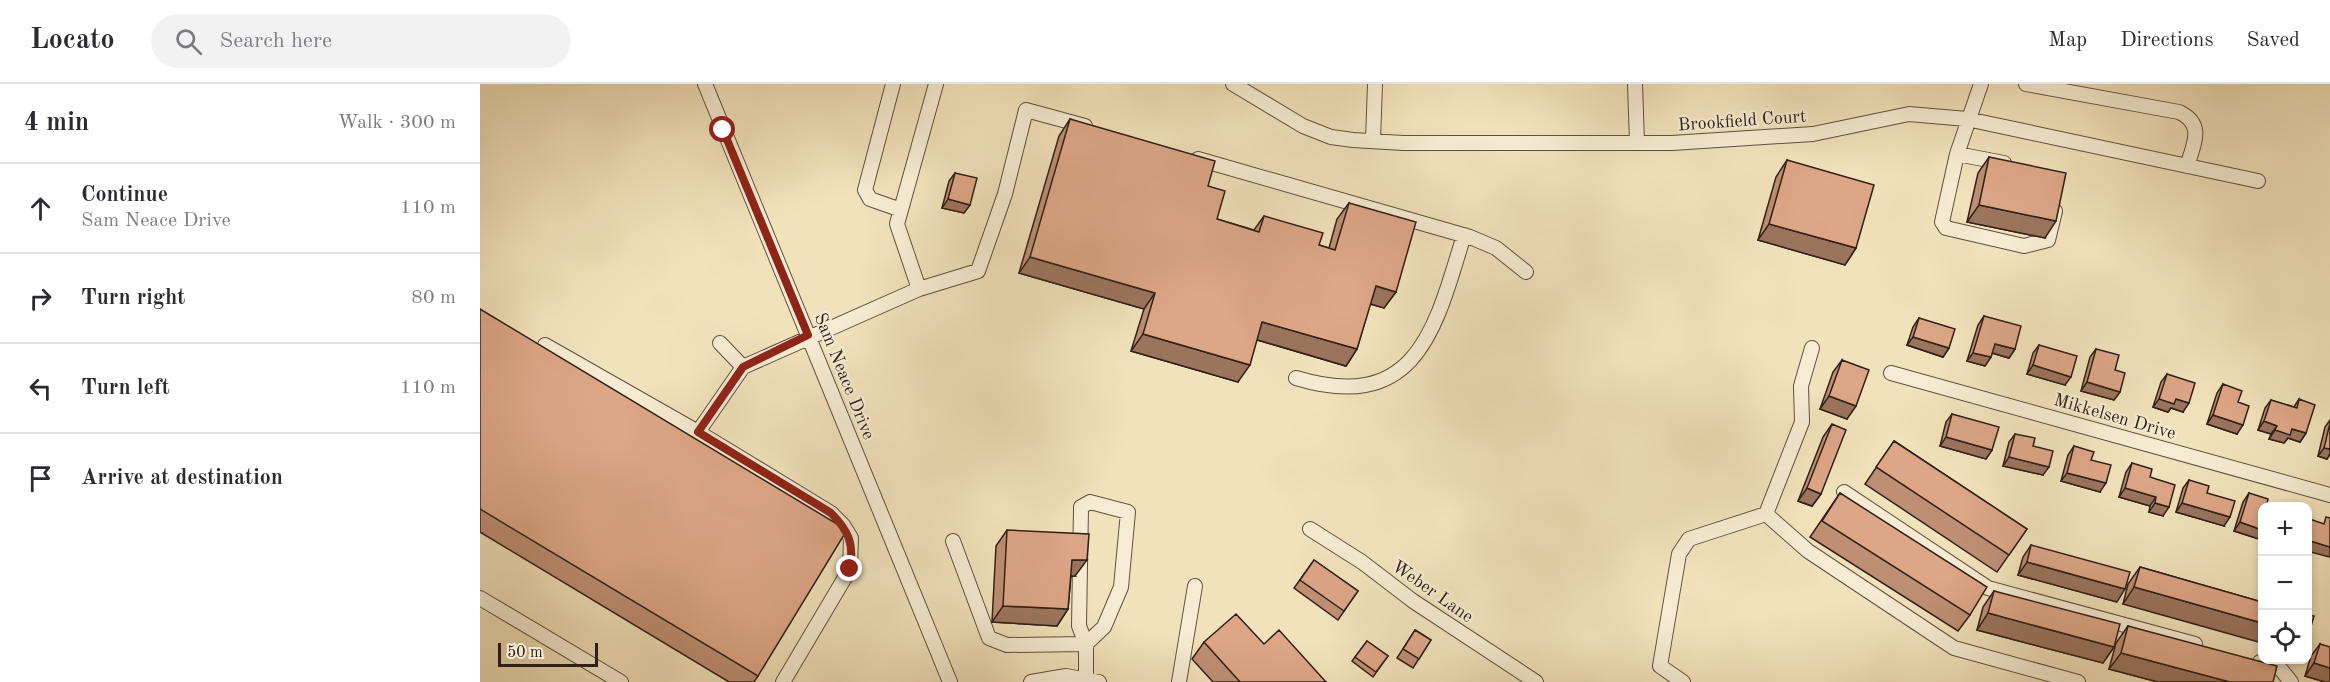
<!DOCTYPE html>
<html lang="en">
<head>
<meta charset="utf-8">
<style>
  :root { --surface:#fff; --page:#f2f2f3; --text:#2b2b33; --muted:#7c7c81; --line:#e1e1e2 }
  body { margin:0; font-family:"Old Standard TT",serif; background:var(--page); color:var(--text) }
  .controls { position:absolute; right:18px; bottom:18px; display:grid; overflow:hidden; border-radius:12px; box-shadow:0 3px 9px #0003 }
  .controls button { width:54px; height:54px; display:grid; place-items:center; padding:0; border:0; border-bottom:2px solid var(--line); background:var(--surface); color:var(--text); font:30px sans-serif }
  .scale { position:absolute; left:18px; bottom:15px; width:100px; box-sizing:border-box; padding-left:6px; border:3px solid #302016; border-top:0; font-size:16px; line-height:21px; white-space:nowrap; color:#302016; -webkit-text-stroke:4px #f7ecd3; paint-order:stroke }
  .stop { position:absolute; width:18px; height:18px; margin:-14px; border:4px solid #8f2418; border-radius:50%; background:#fff }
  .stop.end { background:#8f2418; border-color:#fff; box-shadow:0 2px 6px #0008 }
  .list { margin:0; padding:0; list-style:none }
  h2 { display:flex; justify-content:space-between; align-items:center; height:78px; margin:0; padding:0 24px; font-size:26px }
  h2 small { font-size:20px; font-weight:400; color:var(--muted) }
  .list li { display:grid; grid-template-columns:39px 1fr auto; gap:18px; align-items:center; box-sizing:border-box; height:90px; padding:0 24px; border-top:2px solid var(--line) }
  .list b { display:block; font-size:22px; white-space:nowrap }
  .list p { margin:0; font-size:20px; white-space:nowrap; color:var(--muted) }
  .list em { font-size:20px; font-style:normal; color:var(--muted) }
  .icon { flex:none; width:33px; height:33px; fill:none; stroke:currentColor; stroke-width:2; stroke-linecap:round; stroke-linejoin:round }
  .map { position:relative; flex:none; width:1850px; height:598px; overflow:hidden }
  header { display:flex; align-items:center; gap:36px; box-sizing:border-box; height:84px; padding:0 30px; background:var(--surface); border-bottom:2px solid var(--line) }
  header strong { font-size:28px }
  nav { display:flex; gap:33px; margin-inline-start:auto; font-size:21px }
  .search { width:420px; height:54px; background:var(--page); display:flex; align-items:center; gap:15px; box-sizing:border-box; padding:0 21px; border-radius:33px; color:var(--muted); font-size:22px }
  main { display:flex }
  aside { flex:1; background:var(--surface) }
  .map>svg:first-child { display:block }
</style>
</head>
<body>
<header>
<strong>Locato</strong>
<div class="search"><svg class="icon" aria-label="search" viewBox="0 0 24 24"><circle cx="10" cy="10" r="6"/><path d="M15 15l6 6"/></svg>Search here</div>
<nav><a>Map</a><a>Directions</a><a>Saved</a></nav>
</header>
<main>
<aside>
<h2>4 min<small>Walk · 300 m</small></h2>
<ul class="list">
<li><svg class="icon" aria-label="ahead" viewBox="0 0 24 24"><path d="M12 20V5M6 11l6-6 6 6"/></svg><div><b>Continue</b><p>Sam Neace Drive</p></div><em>110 m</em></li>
<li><svg class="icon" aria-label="right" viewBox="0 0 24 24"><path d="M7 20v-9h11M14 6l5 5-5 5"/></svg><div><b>Turn right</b></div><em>80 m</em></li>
<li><svg class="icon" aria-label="left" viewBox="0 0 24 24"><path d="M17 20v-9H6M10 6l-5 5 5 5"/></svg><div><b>Turn left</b></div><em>110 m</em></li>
<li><svg class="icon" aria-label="arrive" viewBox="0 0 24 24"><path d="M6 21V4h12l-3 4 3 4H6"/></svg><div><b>Arrive at destination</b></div></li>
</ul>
</aside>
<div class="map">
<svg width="1850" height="598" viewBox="0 0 1850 598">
  <rect width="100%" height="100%" fill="#f2e2bb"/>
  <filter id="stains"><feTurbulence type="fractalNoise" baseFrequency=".00333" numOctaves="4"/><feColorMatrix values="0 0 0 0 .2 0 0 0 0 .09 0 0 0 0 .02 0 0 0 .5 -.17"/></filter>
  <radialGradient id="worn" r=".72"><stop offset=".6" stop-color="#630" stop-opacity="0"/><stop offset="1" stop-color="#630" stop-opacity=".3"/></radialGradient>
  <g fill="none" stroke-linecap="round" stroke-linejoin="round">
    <defs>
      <path id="minor" d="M 225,0 L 470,598
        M 413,0 L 385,106 L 390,115 L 421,126
        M 753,0 L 823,42 L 851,53 L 873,56 L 923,59 L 1192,59 L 1333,50 L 1429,30 L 1487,35 L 1778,97
        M 1155,0 L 1157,59
        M 1501,0 L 1477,70 L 1462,138 L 1466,144 L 1544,162 L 1568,156 L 1575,127
        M 1546,0 L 1699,28 C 1725,40 1714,60 1707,82
        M 893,56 L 895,0
        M 1477,70 L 1524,79
        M 718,75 L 990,153 L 1016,164 L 1046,188
        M 439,205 L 498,187 L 525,110 L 546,26 L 605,42
        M 240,259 L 263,283
        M 65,261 L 218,348 L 263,283 L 439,205 L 417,140 L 456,0
        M 1411,289 L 1850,411
        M 816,294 C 938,331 956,242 984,151
        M 218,348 L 351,429 L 363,441 L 371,454 L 370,485 L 303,598
        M 1364,408 L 1508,504 L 1715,560
        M 610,418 L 648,428 L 641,503 L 624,543 L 606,560 L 599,542 L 601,423 Z
        M 1286,430 L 1328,467 L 1474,564 L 1598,598
        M 830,445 L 882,478 L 933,517 L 1056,598
        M 473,457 L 509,554 L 527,561 L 606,560 L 606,595
        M 0,514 L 141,598
        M 1780,578 L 1799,583 L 1811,598
        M 551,598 L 586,592 L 619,598
        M 699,598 L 715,502
        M 1203,598 L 1180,582 L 1199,470 L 1209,455 L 1286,430 L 1322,338 L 1321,302 L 1332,264"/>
    </defs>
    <use href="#minor" stroke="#60503f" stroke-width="16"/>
    <use href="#minor" stroke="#f7ecd3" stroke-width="14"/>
  </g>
  <path fill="#be8f74" stroke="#302016" stroke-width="1.5" d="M 590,35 L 728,102 L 737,135 L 774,146 L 784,132 L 839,161 L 849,164 L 857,135 L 869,119 L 916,208 L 904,224 L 890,220 L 877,265 L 866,282 L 777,256 L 758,298 L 651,267 L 664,225 L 539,189 L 579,52 Z
    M 1509,73 L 1565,154 L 1487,138 L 1498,89 Z
    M 1307,76 L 1376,164 L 1365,181 L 1278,156 L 1296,93 Z
    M 475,89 L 490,121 L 484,129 L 462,124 L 469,97 Z
    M 0,225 L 278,592 L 274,598 L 249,598 L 0,448 Z
    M 1504,232 L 1535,265 L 1529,274 L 1512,269 L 1511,273 L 1505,282 L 1487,277 L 1498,241 Z
    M 1439,234 L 1469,264 L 1463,273 L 1427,261 L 1433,243 Z
    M 1559,261 L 1585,301 L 1547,290 L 1553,269 Z
    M 1616,265 L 1635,286 L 1640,308 L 1634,316 L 1601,307 L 1610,273 Z
    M 1362,276 L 1367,335 L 1340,325 L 1353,288 Z
    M 1687,290 L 1703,328 L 1691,324 L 1688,328 L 1673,323 L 1681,298 Z
    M 1743,300 L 1758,318 L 1757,350 L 1727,340 L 1737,309 Z
    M 1819,315 L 1826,349 L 1820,358 L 1808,354 L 1804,359 L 1789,355 L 1791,350 L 1778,346 L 1785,324 L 1791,316 L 1814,323 Z
    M 1472,330 L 1512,366 L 1506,375 L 1460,362 L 1466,338 Z
    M 1850,336 L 1850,370 L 1847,375 L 1838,372 L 1845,343 Z
    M 1352,340 L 1341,410 L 1332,422 L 1318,417 L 1343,353 Z
    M 1535,350 L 1553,362 L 1563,391 L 1523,382 L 1529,358 Z
    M 1414,357 L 1547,445 L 1517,488 L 1385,400 Z
    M 1594,362 L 1620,408 L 1581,397 L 1588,371 Z
    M 1652,379 L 1670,393 L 1683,432 L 1669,428 L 1670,422 L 1639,413 L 1646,388 Z
    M 1709,396 L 1744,442 L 1696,428 L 1703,404 Z
    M 1360,409 L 1490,531 L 1478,547 L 1330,453 Z
    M 1769,409 L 1782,423 L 1782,456 L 1754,447 L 1763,418 Z
    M 527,446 L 595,492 L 591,492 L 588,525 L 577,542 L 512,538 L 516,462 Z
    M 1551,461 L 1637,518 L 1538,491 L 1543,473 Z
    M 834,476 L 878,507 L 858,536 L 814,504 Z
    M 1660,483 L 1782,518 L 1643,520 L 1648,500 Z
    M 1514,507 L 1634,563 L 1623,579 L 1497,546 L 1503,523 Z
    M 1648,542 L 1793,598 L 1678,598 L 1629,585 L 1636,559 Z
    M 935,546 L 951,556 L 933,584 L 917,574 Z
    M 887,557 L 908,572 L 893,593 L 872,577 Z
    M 724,558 L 784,560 L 846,598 L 733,598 L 712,575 Z
    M 1840,560 L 1850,598 L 1845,598 L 1825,592 L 1831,572 Z"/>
  <path fill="#9b745e" stroke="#302016" stroke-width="1.5" d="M 468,115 L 490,121 L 484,129 L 462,124 Z
    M 1499,121 L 1576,137 L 1565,154 L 1487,138 Z
    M 1289,140 L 1376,164 L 1365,181 L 1278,156 Z
    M 550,173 L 675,209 L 664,225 L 539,189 Z
    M 896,202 L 916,208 L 904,224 L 884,218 Z
    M 782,238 L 877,265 L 866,282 L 771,254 Z
    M 663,250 L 770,281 L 758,298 L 651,267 Z
    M 1433,253 L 1469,264 L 1463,273 L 1427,261 Z
    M 1515,260 L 1535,265 L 1529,274 L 1509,268 Z
    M 1493,269 L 1511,273 L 1505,282 L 1487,277 Z
    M 1553,281 L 1591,293 L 1585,301 L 1547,290 Z
    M 1607,298 L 1640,308 L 1634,316 L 1601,307 Z
    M 1349,312 L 1376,322 L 1367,335 L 1340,325 Z
    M 1679,315 L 1696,315 L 1709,319 L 1703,328 L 1691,324 L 1688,328 L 1673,323 Z
    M 1733,331 L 1763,341 L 1757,350 L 1727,340 Z
    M 1784,337 L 1797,342 L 1791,350 L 1778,346 Z
    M 1812,345 L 1826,349 L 1820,358 L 1808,354 L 1804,359 L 1789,355 L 1795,346 Z
    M 1466,353 L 1512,366 L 1506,375 L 1460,362 Z
    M 1844,364 L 1850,365 L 1850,370 L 1847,375 L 1838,372 Z
    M 1529,373 L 1569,383 L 1563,391 L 1523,382 Z
    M 1587,389 L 1626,399 L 1620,408 L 1581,397 Z
    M 1327,404 L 1341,410 L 1332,422 L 1318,417 Z
    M 1645,404 L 1676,413 L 1670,422 L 1639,413 Z
    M 1675,419 L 1689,423 L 1683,432 L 1669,428 Z
    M 1702,419 L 1750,433 L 1744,442 L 1696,428 Z
    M 1760,438 L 1782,446 L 1782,456 L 1754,447 Z
    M 1827,456 L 1850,463 L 1850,472 L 1849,473 L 1827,467 Z
    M 592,476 L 607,476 L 595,492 L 580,492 Z
    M 1547,478 L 1645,505 L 1637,518 L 1538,491 Z
    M 1654,503 L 1782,539 L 1782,559 L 1643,520 Z
    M 523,522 L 588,525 L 577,542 L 512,538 Z
    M 1508,529 L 1634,563 L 1623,579 L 1497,546 Z
    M 1641,569 L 1750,598 L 1678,598 L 1629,585 Z
    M 1834,579 L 1850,584 L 1850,598 L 1845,598 L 1825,592 Z"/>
  <path fill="#dda687" stroke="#302016" stroke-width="1.5" d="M 590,35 L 735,77 L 728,102 L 745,107 L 737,135 L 779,148 L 784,132 L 843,149 L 839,161 L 855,166 L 869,119 L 936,138 L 916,208 L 896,202 L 877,265 L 782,238 L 770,281 L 663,250 L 675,209 L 550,173 Z
    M 1509,73 L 1586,89 L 1576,137 L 1499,121 Z
    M 1307,76 L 1394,101 L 1376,164 L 1289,140 Z
    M 475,89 L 497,94 L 490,121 L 468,115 Z
    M 0,225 L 367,446 L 278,592 L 0,425 Z
    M 1504,232 L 1541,242 L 1535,265 L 1515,260 L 1511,273 L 1493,269 Z
    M 1439,234 L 1475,245 L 1469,264 L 1433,253 Z
    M 1559,261 L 1597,272 L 1591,293 L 1553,281 Z
    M 1616,265 L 1639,271 L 1635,286 L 1645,289 L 1640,308 L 1607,298 Z
    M 1362,276 L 1389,286 L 1376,322 L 1349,312 Z
    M 1687,290 L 1715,299 L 1709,319 L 1696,315 L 1694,320 L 1679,315 Z
    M 1743,300 L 1762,307 L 1758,318 L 1769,322 L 1763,341 L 1733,331 Z
    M 1819,315 L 1835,321 L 1826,349 L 1812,345 L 1810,351 L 1795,346 L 1797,342 L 1784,337 L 1791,316 L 1817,324 Z
    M 1472,330 L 1519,343 L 1512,366 L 1466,353 Z
    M 1850,339 L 1850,365 L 1844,364 Z
    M 1352,340 L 1366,346 L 1341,410 L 1327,404 Z
    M 1535,350 L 1555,354 L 1553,362 L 1573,367 L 1569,383 L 1529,373 Z
    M 1414,357 L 1547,445 L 1529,471 L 1396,383 Z
    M 1594,362 L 1614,368 L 1611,376 L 1631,381 L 1626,399 L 1587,389 Z
    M 1652,379 L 1672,385 L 1670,393 L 1695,401 L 1689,423 L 1675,419 L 1676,413 L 1645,404 Z
    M 1709,396 L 1729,402 L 1727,409 L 1755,417 L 1750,433 L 1702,419 Z
    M 1360,409 L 1507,503 L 1490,531 L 1342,437 Z
    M 1769,409 L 1788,415 L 1786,423 L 1782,423 L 1782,446 L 1760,438 Z
    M 1846,433 L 1850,434 L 1850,463 L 1827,456 L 1827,434 L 1844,440 Z
    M 527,446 L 609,450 L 607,476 L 592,476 L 588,525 L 523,522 Z
    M 1551,461 L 1650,488 L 1645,505 L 1547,478 Z
    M 834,476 L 878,507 L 864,527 L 820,496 Z
    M 1660,483 L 1782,518 L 1782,539 L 1654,503 Z
    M 1514,507 L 1640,540 L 1634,563 L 1508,529 Z
    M 756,530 L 784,560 L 799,546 L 846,598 L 760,598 L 724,558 Z
    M 1827,531 L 1834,532 L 1828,552 L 1827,552 Z
    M 1648,542 L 1797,582 L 1793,598 L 1750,598 L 1641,569 Z
    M 935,546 L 951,556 L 939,575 L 923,565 Z
    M 887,557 L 908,572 L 896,588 L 875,573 Z
    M 1840,560 L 1850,563 L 1850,584 L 1834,579 Z"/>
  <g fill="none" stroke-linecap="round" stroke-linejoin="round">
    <path stroke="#8f2418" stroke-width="8" d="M 243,46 L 328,251 L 263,283 L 218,348 L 351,429 C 369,447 374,460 370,485"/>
  </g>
  <g text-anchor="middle" stroke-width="4.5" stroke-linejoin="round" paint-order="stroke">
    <g font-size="18" fill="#302016" stroke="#f7ecd3">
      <text transform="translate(1262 36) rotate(-4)" y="6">Brookfield Court</text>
      <text transform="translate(365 292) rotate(68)" y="6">Sam Neace Drive</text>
      <text transform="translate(1635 332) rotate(16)" y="6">Mikkelsen Drive</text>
      <text transform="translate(953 507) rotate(35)" y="6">Weber Lane</text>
    </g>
  </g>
  <rect width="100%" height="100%" filter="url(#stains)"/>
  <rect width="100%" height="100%" fill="url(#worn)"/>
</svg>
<div class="controls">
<button>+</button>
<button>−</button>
<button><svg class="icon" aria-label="locate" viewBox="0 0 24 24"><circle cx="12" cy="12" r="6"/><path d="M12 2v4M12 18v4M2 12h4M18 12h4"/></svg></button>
</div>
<div class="scale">50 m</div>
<div class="stop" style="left:243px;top:46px"></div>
<div class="stop end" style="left:370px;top:485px"></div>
</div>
</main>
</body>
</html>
